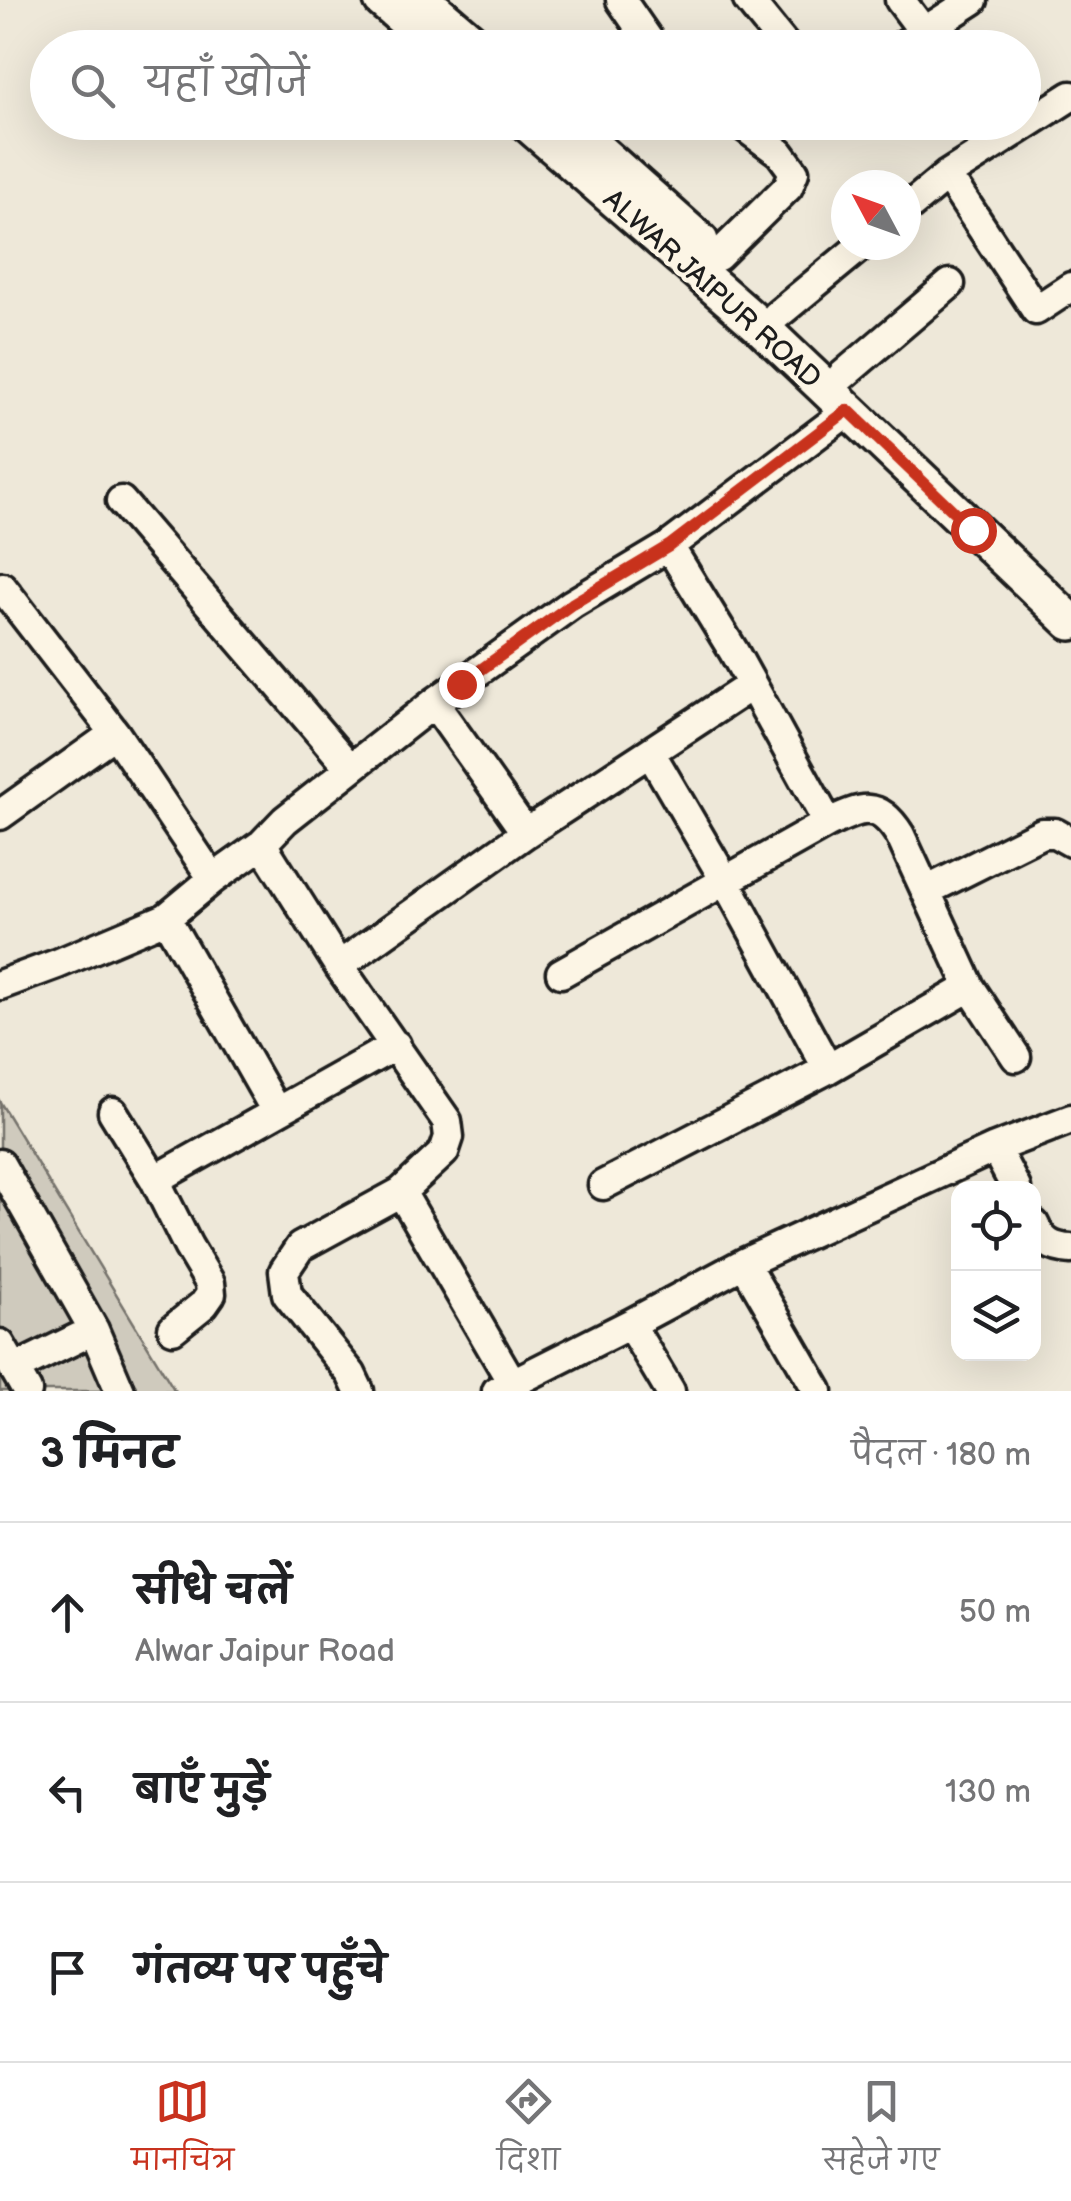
<!DOCTYPE html>
<html lang="hi">
<head>
<meta charset="utf-8">
<style>
  :root { --surface:#fff; --page:#f6f6f6; --text:#202124; --muted:#757577; --line:#e0e0e0; --accent:#c8321e }
  body { margin:0; font-family:"Balsamiq Sans","Playpen Sans Deva",sans-serif; background:var(--page); color:var(--text) }
  .controls { position:absolute; right:30px; bottom:30px; display:grid; overflow:hidden; border-radius:20px; box-shadow:0 10px 40px #0002 }
  .controls button { width:90px; height:90px; display:grid; place-items:center; padding:0; border:0; border-bottom:2px solid var(--line); background:var(--surface); color:var(--text); font:50px sans-serif }
  .compass { position:absolute; left:831px; top:170px; width:90px; height:90px; border-radius:50%; background:var(--surface); box-shadow:0 10px 40px #0002; rotate:311deg }
  .stop { position:absolute; width:30px; height:30px; margin:-22px; border:8px solid #c8321e; border-radius:50%; background:#fff }
  .stop.end { background:#c8321e; border-color:#fff; box-shadow:0 2px 10px #0008 }
  .list { margin:0; padding:0; list-style:none }
  h2 { display:flex; justify-content:space-between; align-items:center; height:130px; margin:0; padding:0 40px; font-size:42px }
  h2 small { font-size:32px; font-weight:400; color:var(--muted) }
  .list li { display:grid; grid-template-columns:65px 1fr auto; gap:30px; align-items:center; box-sizing:border-box; height:180px; padding:0 40px; border-top:2px solid var(--line) }
  .list b { display:block; font-size:38px; white-space:nowrap }
  .list p { margin:0; font-size:32px; white-space:nowrap; color:var(--muted) }
  .list em { font-size:32px; font-style:normal; color:var(--muted) }
  .icon { flex:none; width:55px; height:55px; fill:none; stroke:currentColor; stroke-width:2; stroke-linecap:round; stroke-linejoin:round }
  .map { position:relative; flex:none; width:1071px; height:1391px; overflow:hidden }
  .search { position:absolute; background:var(--surface); box-shadow:0 10px 40px #0002; left:30px; right:30px; top:30px; height:110px; display:flex; align-items:center; gap:25px; box-sizing:border-box; padding:0 35px; border-radius:55px; color:var(--muted); font-size:38px }
  .sheet { height:670px; background:var(--surface) }
  nav { display:flex; justify-content:space-around; align-items:center; box-sizing:border-box; height:140px; border-top:2px solid var(--line); background:var(--surface); font-size:28px; color:var(--muted) }
  nav a { display:grid; justify-items:center; gap:5px }
  nav .on { color:var(--accent) }
  .map>svg:first-child { display:block }
</style>
</head>
<body>
<div class="map">
<svg width="1071" height="1391" viewBox="0 0 1071 1391">
  <rect width="100%" height="100%" fill="#eee8d9"/>
  <filter id="ink" filterUnits="userSpaceOnUse"><feTurbulence type="fractalNoise" baseFrequency=".01" numOctaves="2"/><feDisplacementMap in="SourceGraphic" scale="20" xChannelSelector="R" yChannelSelector="G"/><feConvolveMatrix kernelMatrix="1 2 1 2 8 2 1 2 1" color-interpolation-filters="sRGB"/></filter>
  <g filter="url(#ink)">
    <path fill="#cfcabd" stroke="#76736c" stroke-width="2.5" d="M 0,1102 L 175,1391 L 0,1391 Z"/>
    <g fill="none" stroke-linecap="round" stroke-linejoin="round">
      <defs>
        <path id="minor" d="M 621,0 L 654,48
          M 748,0 L 787,48
          M 900,0 L 924,32
          M 899,48 L 973,0
          M 947,175 L 1036,310 L 1071,287
          M 906,209 L 947,175 L 1071,96
          M 718,256 L 788,187 L 794,172 L 780,153 L 738,122
          M 777,315 L 862,245
          M 842,376 L 950,284
          M 121,501 L 350,768
          M 669,546 L 734,652 L 828,823
          M 2,587 L 115,733 L 213,879
          M 434,703 L 526,833
          M 650,752 L 752,685
          M 0,815 L 115,733
          M 262,844 L 339,966 L 447,1121 L 449,1137 L 444,1152 L 401,1192
          M 926,891 L 1042,833 L 1055,833 L 1071,842
          M 166,918 L 276,1111
          M 339,966 L 526,833 L 650,752 L 726,882 L 828,1069
          M 561,973 L 828,823 C 861,808 878,799 900,835 L 970,987 L 1016,1057
          M 0,985 L 57,964 L 166,918 L 213,879 L 262,844 L 285,820 L 434,703 L 572,604 L 669,546 L 848,411
          M 113,1112 L 155,1180 L 188,1246 L 210,1283 L 211,1294 L 204,1304 L 173,1329
          M 995,1148 L 1016,1188
          M 0,1164 L 94,1330 L 120,1391
          M 155,1180 L 396,1045
          M 603,1185 L 828,1069 L 970,987
          M 1034,1224 C 1042,1242 1052,1248 1071,1249
          M 744,1263 L 818,1391
          M 630,1324 L 670,1391
          M 0,1344 L 27,1391
          M 14,1369 L 94,1330
          M 359,1391 L 351,1374 L 287,1294 L 284,1271 L 300,1247 L 401,1192 L 517,1391
          M 497,1391 L 630,1324 L 744,1263 L 995,1148 L 1071,1119"/>
        <path id="major" d="M 382,0 L 438,48
          M 423,0 L 479,48
          M 526,122 L 762,328 L 1071,622
          M 566,122 L 700,241"/>
      </defs>
      <use href="#minor" stroke="#1c1c1c" stroke-width="35"/>
      <use href="#major" stroke="#1c1c1c" stroke-width="42"/>
      <use href="#minor" stroke="#fcf5e5" stroke-width="28"/>
      <use href="#major" stroke="#fcf5e5" stroke-width="35"/>
    </g>
  </g>
  <g fill="none" stroke-linecap="round" stroke-linejoin="round" filter="url(#ink)">
    <path stroke="#c8321e" stroke-width="12" d="M 461,684 L 572,604 L 669,546 L 848,410 L 973,530"/>
  </g>
  <g text-anchor="middle" stroke-width="9" stroke-linejoin="round" paint-order="stroke">
    <g font-size="28" fill="#1c1c1c" stroke="#fcf5e5">
      <text transform="translate(713 288) rotate(42)" y="10">ALWAR JAIPUR ROAD</text>
    </g>
  </g>
</svg>
<div class="controls">
<button><svg class="icon" aria-label="locate" viewBox="0 0 24 24"><circle cx="12" cy="12" r="6"/><path d="M12 2v4M12 18v4M2 12h4M18 12h4"/></svg></button>
<button><svg class="icon" aria-label="layers" viewBox="0 0 24 24"><path d="M12 4l9 5-9 5-9-5zM3 14l9 5 9-5"/></svg></button>
</div>
<svg class="compass" viewBox="-18 -18 36 36"><path d="M0-13l5 13h-10z" fill="#e53935"/><path d="M0 13l5-13h-10z" fill="#757577"/></svg>
<div class="stop" style="left:973px;top:530px"></div>
<div class="stop end" style="left:461px;top:684px"></div>
<div class="search"><svg class="icon" aria-label="search" viewBox="0 0 24 24"><circle cx="10" cy="10" r="6"/><path d="M15 15l6 6"/></svg>यहाँ खोजें</div>
</div>
<section class="sheet">
<h2>3 मिनट<small>पैदल · 180 m</small></h2>
<ul class="list">
<li><svg class="icon" aria-label="ahead" viewBox="0 0 24 24"><path d="M12 20V5M6 11l6-6 6 6"/></svg><div><b>सीधे चलें</b><p>Alwar Jaipur Road</p></div><em>50 m</em></li>
<li><svg class="icon" aria-label="left" viewBox="0 0 24 24"><path d="M17 20v-9H6M10 6l-5 5 5 5"/></svg><div><b>बाएँ मुड़ें</b></div><em>130 m</em></li>
<li><svg class="icon" aria-label="arrive" viewBox="0 0 24 24"><path d="M6 21V4h12l-3 4 3 4H6"/></svg><div><b>गंतव्य पर पहुँचे</b></div></li>
</ul>
</section>
<nav>
<a class="on"><svg class="icon" aria-label="map" viewBox="0 0 24 24"><path d="M3 6l6-2 6 2 6-2v14l-6 2-6-2-6 2zM9 4v14M15 6v14"/></svg>मानचित्र</a>
<a><svg class="icon" aria-label="directions" viewBox="0 0 24 24"><path d="M12 3l9 9-9 9-9-9zM9 14v-3h6M13 9l2 2-2 2"/></svg>दिशा</a>
<a><svg class="icon" aria-label="saved" viewBox="0 0 24 24"><path d="M7 4h10v16l-5-4-5 4z"/></svg>सहेजे गए</a>
</nav>
</body>
</html>
